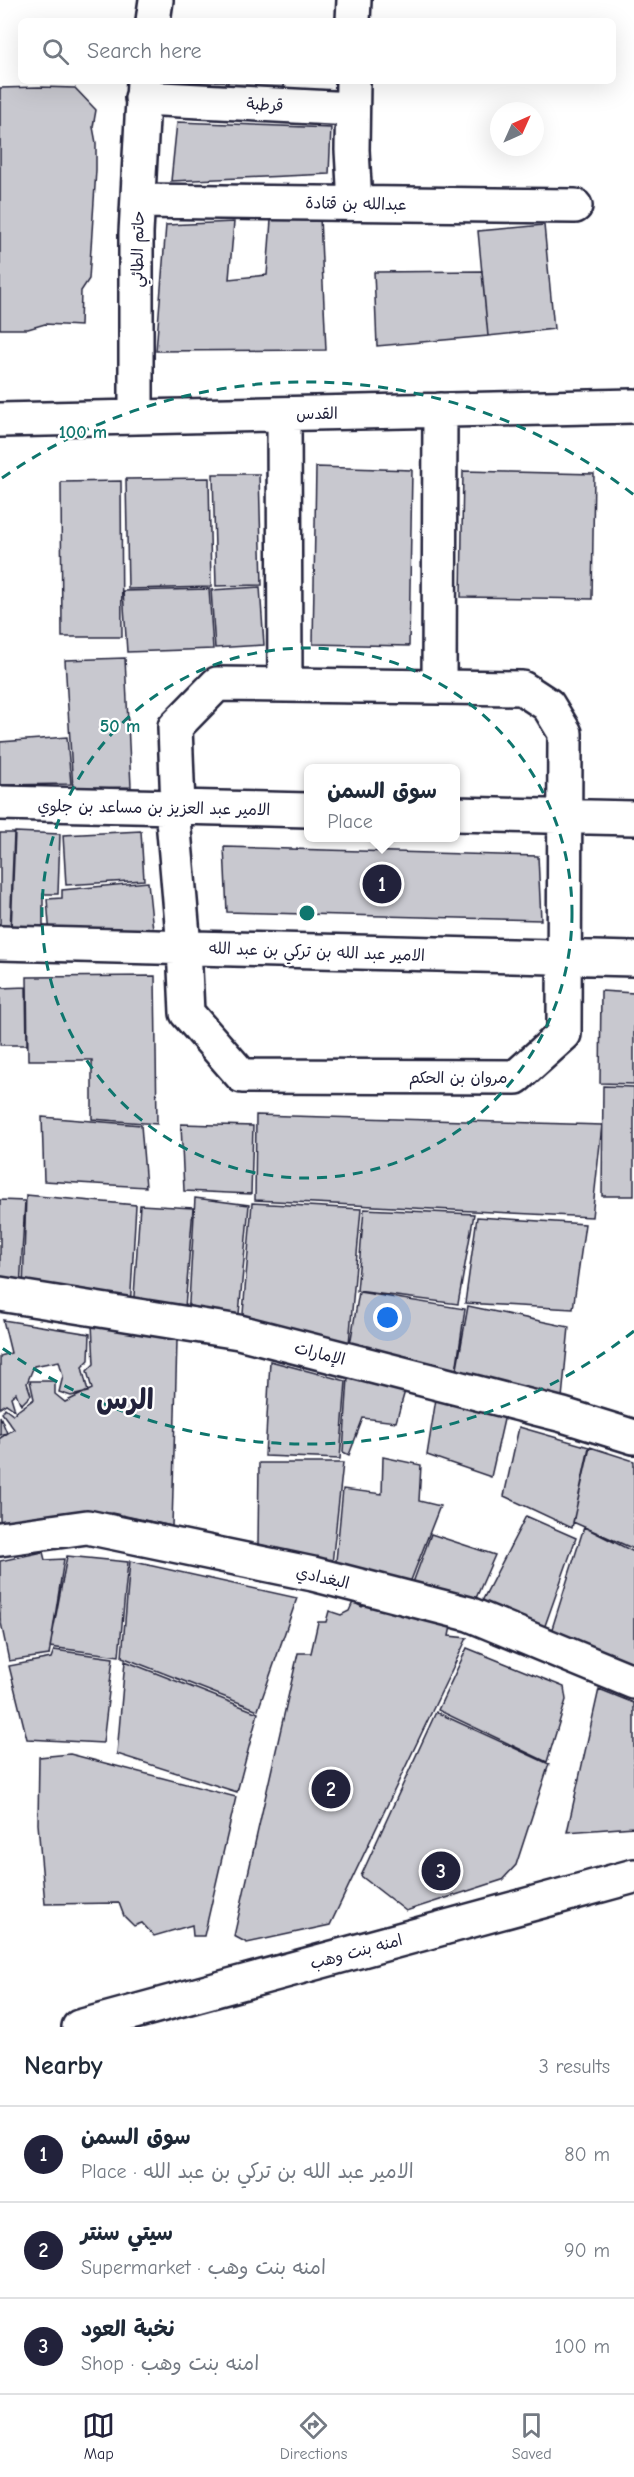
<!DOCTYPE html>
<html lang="en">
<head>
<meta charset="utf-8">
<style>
  :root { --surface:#fff; --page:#f6f6f7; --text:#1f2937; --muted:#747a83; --line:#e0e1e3; --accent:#22223b }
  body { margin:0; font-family:"Comic Neue","Playpen Sans Arabic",sans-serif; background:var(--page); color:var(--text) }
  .compass { position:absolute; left:490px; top:102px; width:54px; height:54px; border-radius:50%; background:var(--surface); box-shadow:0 6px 24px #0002; rotate:45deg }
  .you { position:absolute; left:388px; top:1318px; width:21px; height:21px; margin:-15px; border:4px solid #fff; border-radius:50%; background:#1a73e8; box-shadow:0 0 0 9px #1a73e833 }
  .badge { display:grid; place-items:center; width:39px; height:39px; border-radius:50%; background:var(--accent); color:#fff; font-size:20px; font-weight:700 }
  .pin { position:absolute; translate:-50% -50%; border:3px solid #fff; box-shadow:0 2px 6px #0006 }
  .popup { position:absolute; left:304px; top:764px; width:156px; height:78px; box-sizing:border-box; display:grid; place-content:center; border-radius:9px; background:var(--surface); filter:drop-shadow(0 2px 4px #0005); font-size:20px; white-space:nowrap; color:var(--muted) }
  .popup b { font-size:22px; color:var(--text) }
  .popup::after { content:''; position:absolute; left:50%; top:100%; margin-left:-12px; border:12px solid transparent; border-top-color:var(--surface) }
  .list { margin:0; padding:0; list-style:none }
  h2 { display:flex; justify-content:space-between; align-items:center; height:78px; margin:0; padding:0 24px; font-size:26px }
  h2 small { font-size:20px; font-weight:400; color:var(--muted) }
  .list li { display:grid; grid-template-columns:39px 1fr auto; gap:18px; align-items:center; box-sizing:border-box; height:96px; padding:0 24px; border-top:2px solid var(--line) }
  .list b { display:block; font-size:22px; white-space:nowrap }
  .list p { margin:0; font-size:20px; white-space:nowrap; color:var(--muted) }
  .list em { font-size:20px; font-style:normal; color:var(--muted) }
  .icon { flex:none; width:33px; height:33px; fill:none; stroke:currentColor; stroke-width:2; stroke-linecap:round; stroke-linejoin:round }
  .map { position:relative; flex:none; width:634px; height:2027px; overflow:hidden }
  .search { position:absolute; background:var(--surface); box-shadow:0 6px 24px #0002; left:18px; right:18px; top:18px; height:66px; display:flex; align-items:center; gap:15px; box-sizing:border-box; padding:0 21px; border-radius:9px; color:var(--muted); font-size:22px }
  .sheet { height:366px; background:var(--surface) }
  nav { display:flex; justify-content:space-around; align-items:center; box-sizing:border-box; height:84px; border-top:2px solid var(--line); background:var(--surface); font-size:16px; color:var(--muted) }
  nav a { display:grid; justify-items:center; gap:3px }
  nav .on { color:var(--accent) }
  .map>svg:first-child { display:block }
</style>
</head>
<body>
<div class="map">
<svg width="634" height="2027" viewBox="0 0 634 2027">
  <rect width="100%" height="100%" fill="#fff"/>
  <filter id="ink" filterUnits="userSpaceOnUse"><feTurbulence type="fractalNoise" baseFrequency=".0167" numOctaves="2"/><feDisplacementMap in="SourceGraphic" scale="12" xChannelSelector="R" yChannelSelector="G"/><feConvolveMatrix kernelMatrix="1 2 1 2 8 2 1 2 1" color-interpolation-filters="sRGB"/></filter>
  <g filter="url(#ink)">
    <path fill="#c8c8cf" stroke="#22223b" stroke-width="1.5" d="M 177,81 L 226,81 L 225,97 L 177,93 Z
      M 228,81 L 285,81 L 282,97 L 227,95 Z
      M 39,87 L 75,88 L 96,110 L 93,127 L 96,143 L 96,170 L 89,279 L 81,291 L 80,326 L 45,324 L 28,329 L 0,329 L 0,88 Z
      M 177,122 L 331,128 L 329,174 L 171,181 Z
      M 320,217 L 326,350 L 156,351 L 166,225 L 234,222 L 229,279 L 267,275 L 271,220 Z
      M 544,225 L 554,329 L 488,336 L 478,231 Z
      M 482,271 L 488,336 L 377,346 L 374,272 Z
      M 316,467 L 412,470 L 409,646 L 313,644 Z
      M 463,471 L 594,474 L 592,599 L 461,597 Z
      M 213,474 L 259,474 L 262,585 L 216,586 Z
      M 209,478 L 211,587 L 128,589 L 126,479 Z
      M 121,481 L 122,637 L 62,637 L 61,482 Z
      M 260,587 L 264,645 L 215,648 L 211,590 Z
      M 209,589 L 213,649 L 127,652 L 123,591 Z
      M 125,658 L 131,787 L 73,789 L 65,660 Z
      M 67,737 L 71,784 L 0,785 L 0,742 Z
      M 141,831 L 144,880 L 66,885 L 63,835 Z
      M 15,832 L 60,834 L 58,894 L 43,894 L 43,933 L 11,931 Z
      M 0,833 L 14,833 L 10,933 L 0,933 Z
      M 224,847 L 538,856 L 541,920 L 227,912 Z
      M 148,882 L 153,930 L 50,936 L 47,899 L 62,898 L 62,890 Z
      M 155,976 L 157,1124 L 92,1119 L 92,1060 L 28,1060 L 27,977 Z
      M 26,987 L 27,1045 L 0,1045 L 0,988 Z
      M 601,991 L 634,993 L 634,1084 L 600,1083 Z
      M 603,1086 L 634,1087 L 634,1196 L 602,1196 Z
      M 256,1115 L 602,1125 L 592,1217 L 255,1200 Z
      M 42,1117 L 141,1125 L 146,1187 L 44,1181 Z
      M 181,1124 L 253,1126 L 251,1194 L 184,1191 Z
      M 26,1195 L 136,1205 L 130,1309 L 23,1290 Z
      M 195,1198 L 249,1205 L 238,1325 L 188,1319 Z
      M 0,1200 L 25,1201 L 20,1289 L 0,1286 Z
      M 252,1203 L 361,1209 L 348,1355 L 242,1326 Z
      M 140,1205 L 193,1208 L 184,1320 L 133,1311 Z
      M 364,1209 L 474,1214 L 458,1304 L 357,1291 Z
      M 477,1217 L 585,1224 L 573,1309 L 465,1303 Z
      M 359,1292 L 465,1309 L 454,1385 L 348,1356 Z
      M 468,1306 L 569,1327 L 561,1408 L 455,1380 Z
      M 3,1320 L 90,1334 L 89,1360 L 82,1367 L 88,1392 L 71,1396 L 59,1392 L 63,1376 L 59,1361 L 34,1366 L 27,1383 L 31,1395 L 21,1405 L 16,1393 L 11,1397 L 15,1410 L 6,1404 L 0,1408 L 0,1356 L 11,1353 Z
      M 92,1324 L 177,1340 L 172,1526 L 112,1513 L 99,1517 L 0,1522 L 0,1438 L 14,1429 L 2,1413 L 5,1408 L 13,1414 L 34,1399 L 30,1381 L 55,1381 L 55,1394 L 65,1402 L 92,1389 L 87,1371 L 94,1364 Z
      M 270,1361 L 346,1381 L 340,1459 L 265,1456 Z
      M 348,1378 L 405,1391 L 396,1422 L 363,1418 L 349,1455 L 343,1452 Z
      M 436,1399 L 505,1415 L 491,1477 L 427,1455 Z
      M 0,1416 L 7,1433 L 0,1435 Z
      M 519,1427 L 589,1447 L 572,1528 L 504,1496 Z
      M 590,1447 L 634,1461 L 634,1549 L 573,1522 Z
      M 383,1457 L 421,1465 L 419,1501 L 440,1506 L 406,1593 L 335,1571 L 343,1489 L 382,1494 Z
      M 259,1463 L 343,1463 L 332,1564 L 258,1544 Z
      M 526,1516 L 576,1538 L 541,1637 L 478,1609 Z
      M 584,1527 L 634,1552 L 634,1672 L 550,1635 Z
      M 431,1534 L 495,1555 L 472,1607 L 411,1588 Z
      M 43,1552 L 45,1560 L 64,1559 L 49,1655 L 9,1661 L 0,1618 L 0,1561 Z
      M 67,1556 L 128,1562 L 119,1656 L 50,1647 Z
      M 130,1561 L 297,1598 L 258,1710 L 122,1657 Z
      M 353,1602 L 362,1607 L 370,1602 L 451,1626 L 449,1636 L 467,1638 L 330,1925 L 247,1943 L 234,1936 L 298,1653 L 311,1653 L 318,1622 L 326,1622 L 329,1611 L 341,1615 L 349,1611 Z
      M 467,1648 L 564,1687 L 566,1700 L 547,1762 L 438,1710 Z
      M 54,1650 L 113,1658 L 103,1743 L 27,1739 L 9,1666 L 51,1658 Z
      M 125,1661 L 258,1713 L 237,1792 L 117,1754 Z
      M 599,1689 L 634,1703 L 634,1827 L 567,1832 Z
      M 436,1712 L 549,1764 L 516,1865 L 502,1880 L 406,1911 L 361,1876 Z
      M 70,1754 L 236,1797 L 204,1936 L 193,1936 L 192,1925 L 154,1936 L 142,1923 L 134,1926 L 124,1916 L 119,1903 L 45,1904 L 38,1824 L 39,1757 Z"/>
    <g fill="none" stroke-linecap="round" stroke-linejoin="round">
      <defs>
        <path id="minor" d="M 153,21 L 156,0
          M 353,21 L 354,0
          M 353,81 L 352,150 L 355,203
          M 142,98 L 352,109
          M 138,201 L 575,206
          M 284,414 L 285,684
          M 136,417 L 136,233 L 144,81
          M 0,420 L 634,406
          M 217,684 L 522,688 L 548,705 L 565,733 L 564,1034 L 516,1077 L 242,1076 L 187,1013 L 184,947 L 173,819 L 178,807 L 175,727 Z
          M 439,686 L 440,410
          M 0,803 L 308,810
          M 455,814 L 634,818
          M 0,943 L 634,959
          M 0,1294 L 239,1332 L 563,1415 L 634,1437
          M 0,1539 L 87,1527 L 313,1574 L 469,1614 L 634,1682
          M 79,2027 L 634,1876"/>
      </defs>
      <use href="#minor" stroke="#22223b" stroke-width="38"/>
      <use href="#minor" stroke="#fff" stroke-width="33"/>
    </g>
  </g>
  <g fill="none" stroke="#0f766e" stroke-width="3" stroke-dasharray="10 8">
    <circle cx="307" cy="913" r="265"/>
    <path d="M634 1331A531 531 0 0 1 2 1348M2 478A531 531 0 0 1 634 495"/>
  </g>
  <g text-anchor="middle" stroke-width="4.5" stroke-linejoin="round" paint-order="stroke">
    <g font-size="16" fill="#22223b" stroke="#fff">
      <text transform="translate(265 104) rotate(3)" y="6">قرطبة</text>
      <text transform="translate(356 203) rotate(1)" y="6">عبدالله بن قتادة</text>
      <text transform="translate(137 249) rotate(-89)" y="6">حاتم الطائي</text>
      <text transform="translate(317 413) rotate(-1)" y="6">القدس</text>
      <text transform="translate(154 807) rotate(1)" y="6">الامير عبد العزيز بن مساعد بن جلوي</text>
      <text transform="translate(317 951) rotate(2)" y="6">الامير عبد الله بن تركي بن عبد الله</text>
      <text x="458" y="1083">مروان بن الحكم</text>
      <text transform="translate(320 1353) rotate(14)" y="6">الإمارات</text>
      <text transform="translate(323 1577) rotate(13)" y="6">البغدادي</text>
      <text transform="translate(356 1951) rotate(-15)" y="6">امنه بنت وهب</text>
    </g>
    <g font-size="28" font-weight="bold" fill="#22223b" stroke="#fff">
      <text x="125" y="1409">الرس</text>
    </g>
  </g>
  <circle cx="307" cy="913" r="9" fill="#0f766e" stroke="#fff" stroke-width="3"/>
  <g font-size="18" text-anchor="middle" font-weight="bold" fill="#0f766e" stroke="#fff" stroke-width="4.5" stroke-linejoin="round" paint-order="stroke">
    <text x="83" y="438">100 m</text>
    <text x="120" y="732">50 m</text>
  </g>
</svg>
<svg class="compass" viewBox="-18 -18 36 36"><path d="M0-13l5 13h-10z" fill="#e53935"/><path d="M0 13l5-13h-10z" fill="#747a83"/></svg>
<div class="you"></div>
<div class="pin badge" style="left:382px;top:884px">1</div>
<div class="popup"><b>سوق السمن</b>Place</div>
<div class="pin badge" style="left:331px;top:1789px">2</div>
<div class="pin badge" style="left:441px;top:1871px">3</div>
<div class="search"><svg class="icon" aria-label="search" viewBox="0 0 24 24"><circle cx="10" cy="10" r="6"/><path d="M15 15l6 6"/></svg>Search here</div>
</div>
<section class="sheet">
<h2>Nearby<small>3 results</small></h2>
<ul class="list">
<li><span class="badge">1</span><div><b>سوق السمن</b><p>Place · الامير عبد الله بن تركي بن عبد الله</p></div><em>80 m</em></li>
<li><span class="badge">2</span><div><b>سيتي سنتر</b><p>Supermarket · امنه بنت وهب</p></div><em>90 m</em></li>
<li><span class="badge">3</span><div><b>نخبة العود</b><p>Shop · امنه بنت وهب</p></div><em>100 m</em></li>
</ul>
</section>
<nav>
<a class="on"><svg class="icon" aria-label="map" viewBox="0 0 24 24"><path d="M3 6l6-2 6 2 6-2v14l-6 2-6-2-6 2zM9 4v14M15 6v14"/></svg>Map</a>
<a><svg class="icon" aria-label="directions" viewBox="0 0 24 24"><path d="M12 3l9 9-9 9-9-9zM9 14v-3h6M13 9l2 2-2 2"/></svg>Directions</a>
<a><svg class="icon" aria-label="saved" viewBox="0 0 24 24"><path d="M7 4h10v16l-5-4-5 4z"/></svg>Saved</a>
</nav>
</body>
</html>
